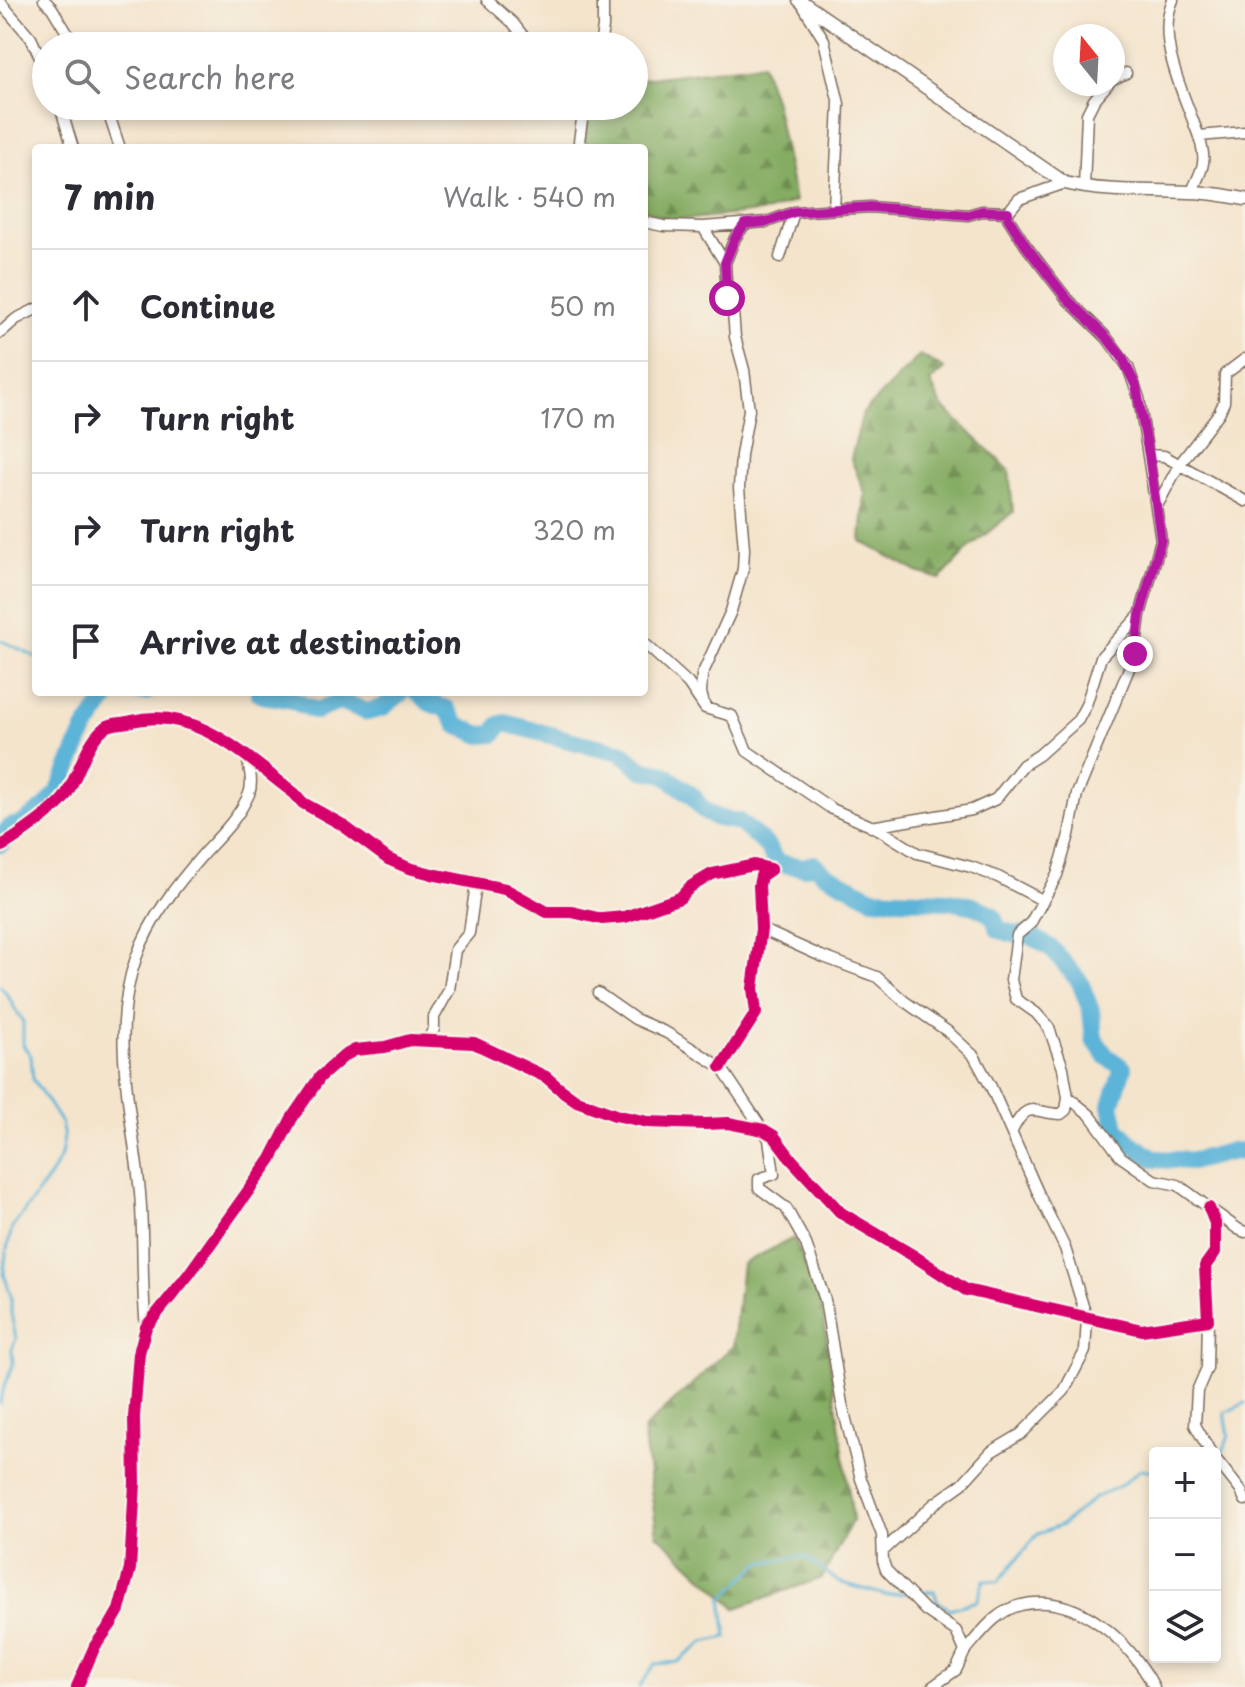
<!DOCTYPE html>
<html lang="en">
<head>
<meta charset="utf-8">
<style>
  :root { --surface:#fff; --page:#f7f7f7; --text:#2b2b33; --muted:#7c7c81; --line:#e1e1e2 }
  body { margin:0; font-family:"Playpen Sans",sans-serif; background:var(--page); color:var(--text) }
  .controls { position:absolute; right:24px; bottom:24px; display:grid; overflow:hidden; border-radius:8px; box-shadow:0 4px 12px #0003 }
  .controls button { width:72px; height:72px; display:grid; place-items:center; padding:0; border:0; border-bottom:2px solid var(--line); background:var(--surface); color:var(--text); font:40px sans-serif }
  .compass { position:absolute; left:1053px; top:24px; width:72px; height:72px; border-radius:50%; background:var(--surface); box-shadow:0 4px 12px #0003; rotate:342deg }
  .stop { position:absolute; width:24px; height:24px; margin:-18px; border:6px solid #b5179e; border-radius:50%; background:#fff }
  .stop.end { background:#b5179e; border-color:#fff; box-shadow:0 2px 8px #0008 }
  .list { margin:0; padding:0; list-style:none }
  h2 { display:flex; justify-content:space-between; align-items:center; height:104px; margin:0; padding:0 32px; font-size:34px }
  h2 small { font-size:26px; font-weight:400; color:var(--muted) }
  .list li { display:grid; grid-template-columns:52px 1fr auto; gap:24px; align-items:center; box-sizing:border-box; height:112px; padding:0 32px; border-top:2px solid var(--line) }
  .list b { display:block; font-size:30px; white-space:nowrap }
  .list em { font-size:26px; font-style:normal; color:var(--muted) }
  .icon { flex:none; width:44px; height:44px; fill:none; stroke:currentColor; stroke-width:2; stroke-linecap:round; stroke-linejoin:round }
  .map { position:relative; flex:none; width:1245px; height:1687px; overflow:hidden }
  .search { position:absolute; background:var(--surface); box-shadow:0 4px 12px #0003; left:32px; top:32px; width:616px; height:88px; display:flex; align-items:center; gap:20px; box-sizing:border-box; padding:0 28px; border-radius:44px; color:var(--muted); font-size:30px }
  .panel { position:absolute; background:var(--surface); box-shadow:0 4px 12px #0003; left:32px; top:144px; width:616px; height:552px; border-radius:8px }
  .map>svg:first-child { display:block }
</style>
</head>
<body>
<div class="map">
<svg width="1245" height="1687" viewBox="0 0 1245 1687">
  <defs>
    <pattern id="forest-firs" width="22" height="20" patternUnits="userSpaceOnUse" patternTransform="scale(2)"><rect width="22" height="20" fill="#84ac62"/><path d="M5 1l3.5 6h-7zM16 11l3.5 6h-7z" fill="#6d8c50"/></pattern>
  </defs>
  <rect width="100%" height="100%" fill="#f7f3e8"/>
  <filter id="ink" filterUnits="userSpaceOnUse"><feTurbulence type="fractalNoise" baseFrequency=".0125" numOctaves="2"/><feDisplacementMap in="SourceGraphic" scale="16" xChannelSelector="R" yChannelSelector="G"/><feConvolveMatrix kernelMatrix="1 2 1 2 8 2 1 2 1" color-interpolation-filters="sRGB"/></filter>
  <filter id="wash" filterUnits="userSpaceOnUse"><feTurbulence type="fractalNoise" baseFrequency=".006" numOctaves="4" result="noise"/><feDisplacementMap in="SourceGraphic" scale="32" xChannelSelector="R" yChannelSelector="G"/><feGaussianBlur stdDeviation="1.8" result="paint"/><feColorMatrix in="noise" values="0 0 0 0 0 0 0 0 0 0 0 0 0 0 0 0 0 1.4 0 .05"/><feComposite in="paint" operator="in"/></filter>
  <g filter="url(#wash)">
    <rect width="100%" height="100%" fill="#f4e4cc"/>
    <path fill="url(#forest-firs)" stroke="#606b40" stroke-width="2" d="M 762,64 L 775,102 L 795,201 L 769,211 L 670,221 L 644,209 L 644,148 L 587,148 L 585,143 L 589,106 L 634,106 L 634,80 Z
      M 920,355 L 944,369 L 930,382 L 942,406 L 1009,470 L 1013,512 L 970,547 L 940,579 L 917,572 L 861,541 L 865,493 L 851,459 L 863,413 Z
      M 794,1238 L 822,1307 L 853,1519 L 822,1578 L 736,1608 L 657,1534 L 643,1430 L 733,1346 L 742,1264 Z"/>
    <g fill="none" stroke-linecap="round" stroke-linejoin="round">
      <path stroke="#5bb4d8" stroke-width="3" d="M 0,640 L 36,657
        M 0,986 C 12,998 12,1008 23,1020 L 23,1045 L 31,1056 L 33,1079 L 61,1123 L 64,1137 L 61,1156 L 50,1176 L 12,1228 L 6,1253 L 4,1274 L 11,1296 L 11,1313 L 16,1339 L 12,1349 L 13,1364 L 1,1396 L 0,1404
        M 1217,1453 L 1224,1450 L 1229,1435 L 1225,1413 L 1245,1403
        M 914,1593 L 934,1591 L 938,1602 L 949,1609 L 977,1601 L 984,1580 L 998,1582 L 1038,1534 L 1062,1525 L 1094,1498 L 1120,1486 L 1141,1469 L 1155,1471
        M 639,1687 L 655,1664 L 678,1662 L 704,1642 L 727,1637 L 722,1599 L 760,1563 L 804,1556 L 839,1582 L 885,1595 L 906,1593"/>
      <path stroke="#5bb4d8" stroke-width="18" d="M 140,692 L 146,692
        M 259,692 L 263,695 L 290,699 L 316,711 L 341,701 L 367,712 L 382,708 L 402,692
        M 418,692 L 430,703 L 447,709 L 457,725 L 481,735 L 494,734 L 499,725 L 505,723 L 580,743 L 621,752 L 642,770 L 662,773 L 693,796 L 702,809 L 717,818 L 739,822 L 766,845 L 777,863 L 803,867 L 814,864 L 825,874 L 873,898 L 948,901 L 975,906 L 992,915 L 999,930 L 1017,935 L 1028,934 L 1051,948 L 1080,982 L 1091,1011 L 1094,1039 L 1106,1056 L 1123,1068 L 1111,1105 L 1116,1128 L 1133,1145 L 1154,1159 L 1194,1161 L 1233,1151 L 1245,1152
        M 0,844 L 4,841 L 5,832 L 10,827 L 22,824 L 45,808 L 59,791 L 84,732 L 111,692"/>
    </g>
  </g>
  <g filter="url(#ink)">
    <g fill="none" stroke-linecap="round" stroke-linejoin="round">
      <defs>
        <path id="minor" d="M 44,0 L 52,8 L 75,46
          M 487,0 L 513,23 L 531,46
          M 1173,0 C 1156,38 1182,90 1195,126 C 1199,136 1205,152 1203,163 C 1202,172 1195,183 1192,192
          M 0,2 L 31,38 L 46,70
          M 802,4 L 824,40 L 839,104 L 834,209
          M 600,46 L 603,27 L 603,0
          M 1113,79 L 1126,73
          M 60,106 L 73,148
          M 102,106 L 110,118 L 120,148
          M 1199,136 L 1245,132
          M 582,148 L 579,141 L 584,106
          M 1084,187 L 1087,114 L 1094,100 L 1108,84
          M 644,222 L 663,226 L 703,227 L 767,222 L 794,212 L 870,207 L 968,215 L 982,211 L 1008,212
          M 703,227 L 725,263
          M 780,257 L 794,212
          M 0,333 L 16,319 L 36,309
          M 1149,455 L 1164,456 L 1245,501
          M 1157,506 L 1179,465 L 1219,413 L 1224,402 L 1225,374 L 1245,359
          M 1140,615 L 1135,654 L 1077,794 L 1069,835 L 1057,875 L 1030,924 L 1017,935 L 1011,980 L 1016,999 L 1036,1013 L 1049,1028 L 1063,1068 L 1068,1097 L 1090,1115 L 1121,1157 L 1154,1180 L 1178,1185 L 1238,1229 L 1245,1232
          M 644,643 L 688,683 L 705,708 L 732,716 L 747,751 L 832,809 L 880,830 L 917,853 L 971,867 L 998,877 L 1042,900
          M 705,708 L 701,693 L 702,675 L 731,611 L 743,569 L 744,549 L 739,488 L 741,455 L 749,410 L 744,370 L 735,337 L 733,311 L 727,298 L 725,263 L 735,238 L 745,224
          M 871,827 L 972,810 L 996,799 L 1023,765 L 1039,755 L 1078,720 L 1086,705 L 1101,657 L 1140,615 L 1161,540 L 1139,398 L 1128,367 L 1107,338 L 1067,299 L 1026,246 L 1008,218 L 1008,212 L 1019,199 L 1065,183
          M 0,847 C 16,838 53,812 64,798 C 77,780 85,744 103,729 C 111,722 123,724 132,721 C 196,705 247,758 294,793 L 303,803 L 341,824 L 388,859 L 409,868 L 432,874 L 505,889 L 547,912 L 572,912 L 602,919 L 625,917 L 680,898 L 690,887 L 712,874 L 754,865 L 771,869 L 761,876 L 759,885 L 761,929 L 753,988 L 756,1013 L 721,1067
          M 761,929 L 821,956 L 877,977 L 904,1001 L 947,1031 L 974,1056 L 991,1087 L 1040,1197 L 1065,1248 L 1087,1319 L 1085,1351 L 1064,1391 L 1021,1434 L 991,1452 L 962,1484 L 934,1504 L 883,1551
          M 598,993 L 635,1019 L 667,1033 L 721,1067 L 769,1139 L 774,1174 L 759,1179 L 759,1188 L 786,1208 L 806,1244 L 825,1300 L 842,1404 L 861,1479 L 882,1535 L 883,1561 L 886,1570 L 925,1610 L 956,1631 L 965,1651 L 956,1670 L 932,1687
          M 427,1040 L 434,1029 L 434,1017 L 449,990 L 455,950 L 469,933 L 476,884
          M 1012,1131 C 1028,1099 1033,1113 1061,1114 L 1066,1110 L 1068,1097
          M 1208,1320 L 1207,1368 L 1197,1391 L 1195,1425 L 1211,1453
          M 146,1327 C 141,1283 144,1238 140,1193 C 133,1116 109,1035 136,958 C 150,918 177,884 205,852 C 222,834 239,817 249,794 C 253,783 250,770 247,758
          M 1215,1458 L 1241,1491 L 1245,1500
          M 965,1651 C 981,1633 997,1610 1021,1605 C 1077,1592 1131,1642 1154,1687
          M 77,1687 L 95,1646 L 111,1624 L 119,1610 L 130,1569 L 135,1483 L 134,1417 L 139,1353 L 146,1327 L 189,1274 L 271,1159 L 292,1118 L 320,1077 L 344,1056 L 355,1050 L 385,1047 L 410,1040 L 474,1043 L 546,1077 L 560,1089 L 577,1101 L 615,1115 L 648,1122 L 705,1124 L 728,1123 L 764,1130 L 774,1136 L 792,1160 L 841,1213 L 914,1256 L 966,1290 L 1142,1330 L 1208,1320 L 1205,1266 L 1215,1252 L 1215,1223 L 1209,1208"/>
        <path id="tertiary" d="M 799,0 L 1065,183 C 1106,193 1148,190 1189,192 C 1208,192 1227,196 1245,199"/>
      </defs>
      <use href="#minor" stroke="#7c6b5b" stroke-width="13"/>
      <use href="#tertiary" stroke="#7c6b5b" stroke-width="15"/>
      <use href="#minor" stroke="#fff" stroke-width="10"/>
      <use href="#tertiary" stroke="#fff" stroke-width="12"/>
      <defs>
        <path id="cycleway" d="M 0,847 C 16,838 53,812 64,798 C 77,780 85,744 103,729 C 111,722 123,724 132,721 C 196,705 247,758 294,793 L 303,803 L 341,824 L 388,859 L 409,868 L 432,874 L 505,889 L 547,912 L 572,912 L 602,919 L 625,917 L 680,898 L 690,887 L 712,874 L 754,865 L 771,869 L 761,876 L 759,885 L 761,929 L 753,988 L 756,1013 L 721,1067
          M 77,1687 L 95,1646 L 111,1624 L 119,1610 L 130,1569 L 135,1483 L 134,1417 L 139,1353 L 146,1327 L 189,1274 L 271,1159 L 292,1118 L 320,1077 L 344,1056 L 355,1050 L 385,1047 L 410,1040 L 474,1043 L 546,1077 L 560,1089 L 577,1101 L 615,1115 L 648,1122 L 705,1124 L 728,1123 L 764,1130 L 774,1136 L 792,1160 L 841,1213 L 914,1256 L 966,1290 L 1142,1330 L 1208,1320 L 1205,1266 L 1215,1252 L 1215,1223 L 1209,1208"/>
      </defs>
      <use href="#cycleway" stroke="#f7f3e8" stroke-width="17"/>
      <use href="#cycleway" stroke="#d6006c" stroke-width="12"/>
    </g>
  </g>
  <g fill="none" stroke-linecap="round" stroke-linejoin="round" filter="url(#ink)">
    <path stroke="#b5179e" stroke-width="10" d="M 727,298 L 725,263 L 735,238 L 745,224 L 767,222 L 794,212 L 870,207 L 968,215 L 982,211 L 1008,212 L 1008,218 L 1026,246 L 1067,299 L 1107,338 L 1122,357 L 1136,386 L 1149,455 L 1161,540 L 1140,615 L 1135,654"/>
  </g>
</svg>
<div class="controls">
<button>+</button>
<button>−</button>
<button><svg class="icon" aria-label="layers" viewBox="0 0 24 24"><path d="M12 4l9 5-9 5-9-5zM3 14l9 5 9-5"/></svg></button>
</div>
<svg class="compass" viewBox="-18 -18 36 36"><path d="M0-13l5 13h-10z" fill="#e53935"/><path d="M0 13l5-13h-10z" fill="#7c7c81"/></svg>
<div class="stop" style="left:727px;top:298px"></div>
<div class="stop end" style="left:1135px;top:654px"></div>
<div class="search"><svg class="icon" aria-label="search" viewBox="0 0 24 24"><circle cx="10" cy="10" r="6"/><path d="M15 15l6 6"/></svg>Search here</div>
<section class="panel">
<h2>7 min<small>Walk · 540 m</small></h2>
<ul class="list">
<li><svg class="icon" aria-label="ahead" viewBox="0 0 24 24"><path d="M12 20V5M6 11l6-6 6 6"/></svg><div><b>Continue</b></div><em>50 m</em></li>
<li><svg class="icon" aria-label="right" viewBox="0 0 24 24"><path d="M7 20v-9h11M14 6l5 5-5 5"/></svg><div><b>Turn right</b></div><em>170 m</em></li>
<li><svg class="icon" aria-label="right" viewBox="0 0 24 24"><path d="M7 20v-9h11M14 6l5 5-5 5"/></svg><div><b>Turn right</b></div><em>320 m</em></li>
<li><svg class="icon" aria-label="arrive" viewBox="0 0 24 24"><path d="M6 21V4h12l-3 4 3 4H6"/></svg><div><b>Arrive at destination</b></div></li>
</ul>
</section>
</div>
</body>
</html>
